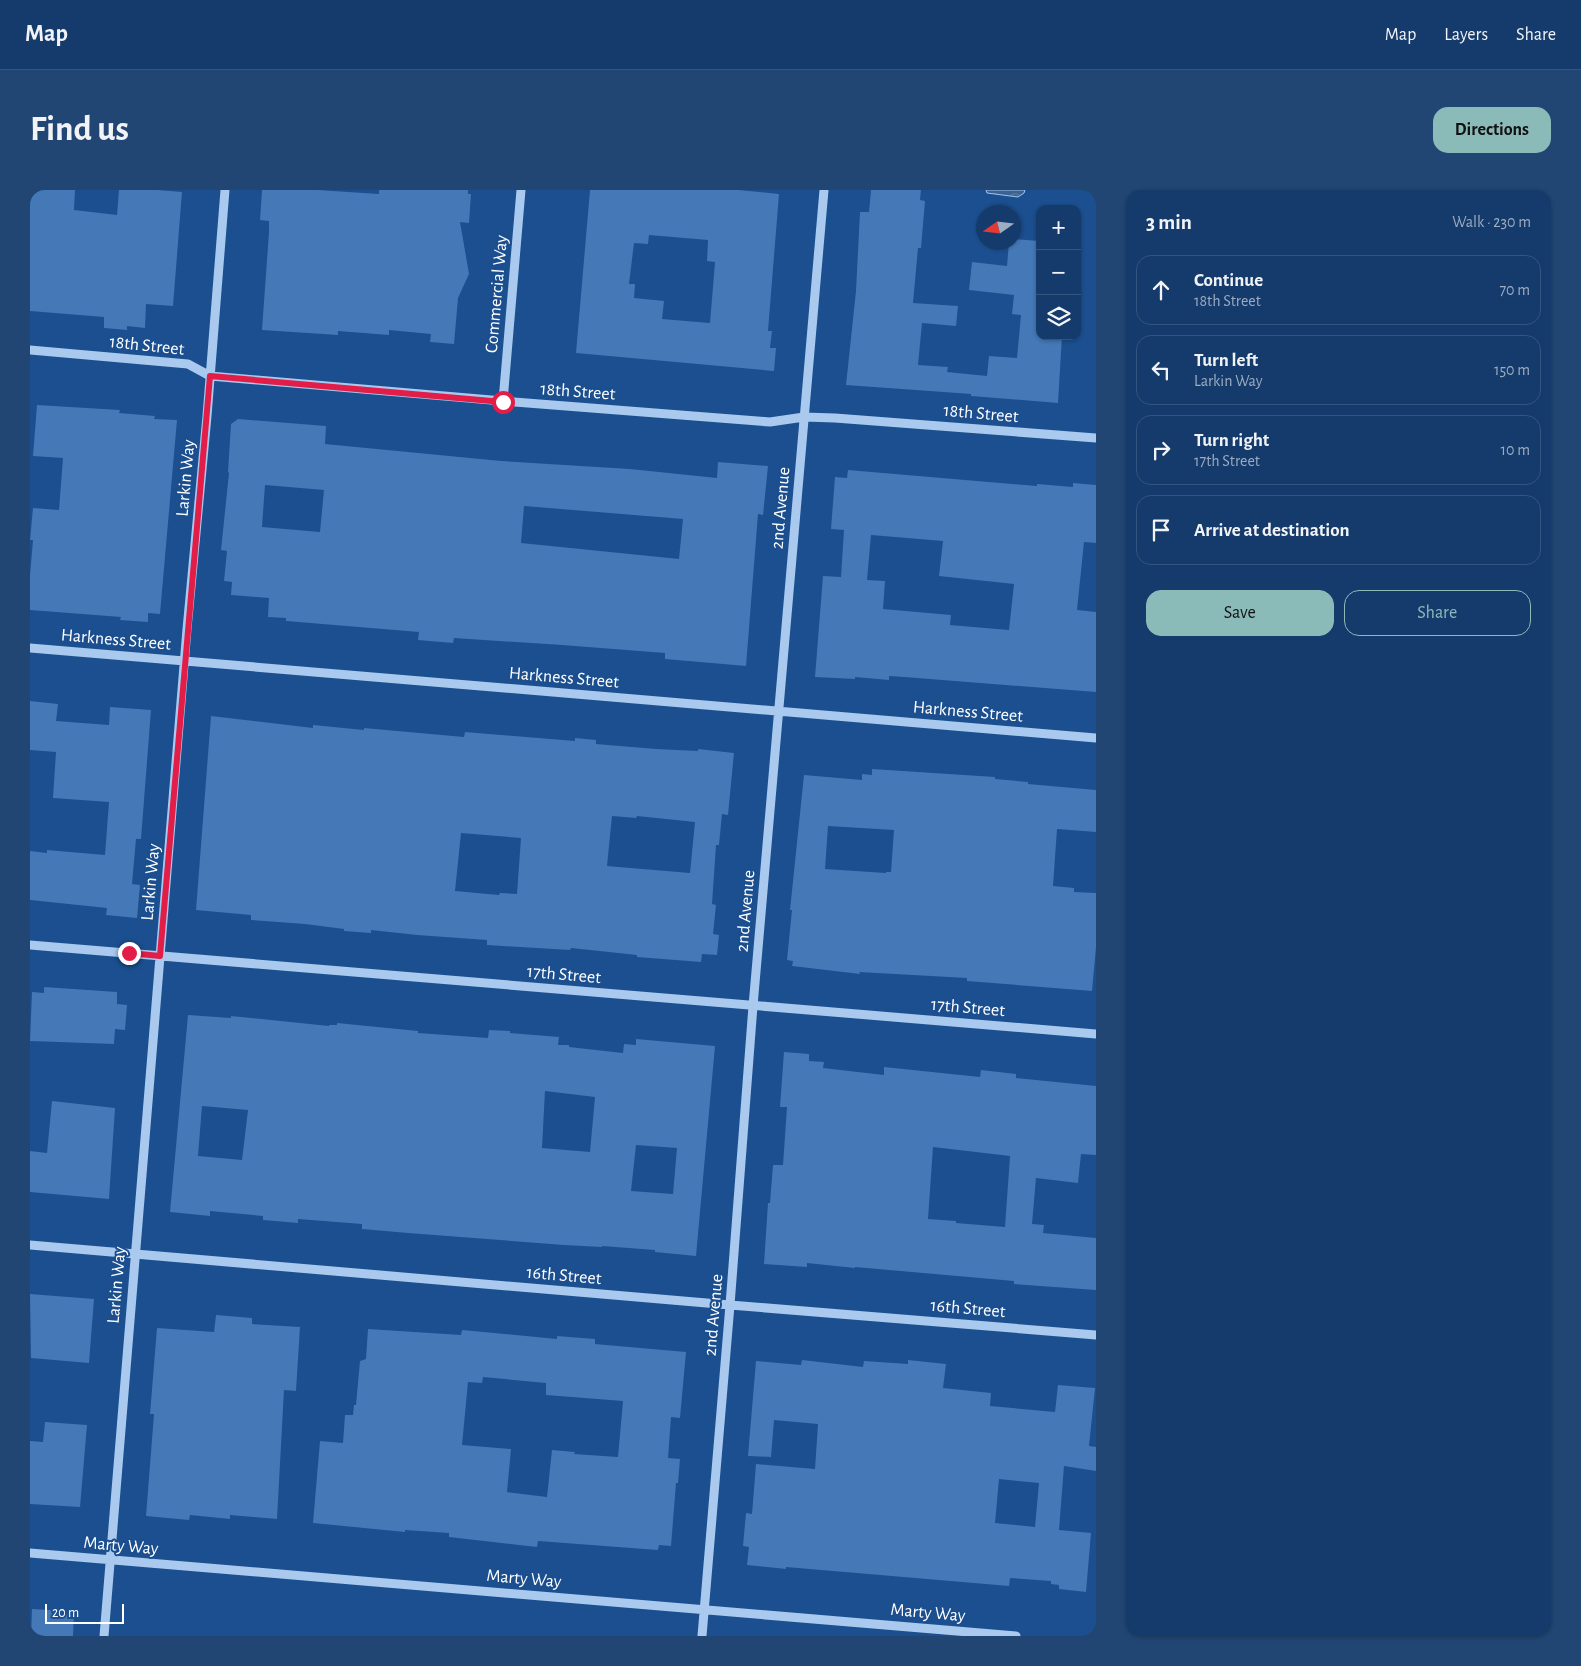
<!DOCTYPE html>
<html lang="en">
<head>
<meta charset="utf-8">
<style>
  :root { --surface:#143b6b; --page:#214673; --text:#f1f3f6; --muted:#9dadc1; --line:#33557e; --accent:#8bbbb9 }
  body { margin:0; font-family:"Alegreya Sans",sans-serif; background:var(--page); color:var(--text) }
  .controls { position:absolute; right:15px; top:15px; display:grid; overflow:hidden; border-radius:10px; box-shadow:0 1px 4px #0004 }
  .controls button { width:45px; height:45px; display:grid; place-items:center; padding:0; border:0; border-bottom:1px solid var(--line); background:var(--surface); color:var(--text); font:25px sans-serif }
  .compass { position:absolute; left:946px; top:15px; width:45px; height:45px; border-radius:50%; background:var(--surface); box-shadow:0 1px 4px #0004; rotate:256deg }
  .scale { position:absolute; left:15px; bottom:12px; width:79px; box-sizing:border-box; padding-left:5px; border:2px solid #fff; border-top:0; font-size:14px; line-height:18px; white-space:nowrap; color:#fff; -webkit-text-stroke:4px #1b4f8f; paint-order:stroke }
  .stop { position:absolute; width:15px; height:15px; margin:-11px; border:4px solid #e11d48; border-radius:50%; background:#fff }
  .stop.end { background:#e11d48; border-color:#fff; box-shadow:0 1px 5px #0008 }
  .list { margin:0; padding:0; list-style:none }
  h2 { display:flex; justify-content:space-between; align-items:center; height:65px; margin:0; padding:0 20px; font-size:21px }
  h2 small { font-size:16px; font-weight:400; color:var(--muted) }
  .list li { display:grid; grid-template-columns:32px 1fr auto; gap:15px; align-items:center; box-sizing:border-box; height:70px; margin:0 10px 10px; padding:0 10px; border:1px solid var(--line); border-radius:15px }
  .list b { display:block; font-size:19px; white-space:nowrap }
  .list p { margin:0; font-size:16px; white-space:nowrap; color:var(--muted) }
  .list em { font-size:16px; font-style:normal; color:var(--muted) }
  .actions { display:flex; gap:10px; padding:15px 20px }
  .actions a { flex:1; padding:11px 0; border:1px solid var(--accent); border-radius:15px; text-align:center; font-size:18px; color:var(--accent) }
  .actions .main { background:var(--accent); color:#111 }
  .icon { flex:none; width:28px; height:28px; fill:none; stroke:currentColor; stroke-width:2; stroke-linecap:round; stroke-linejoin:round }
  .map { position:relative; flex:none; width:1066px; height:1446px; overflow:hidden; border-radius:15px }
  header { display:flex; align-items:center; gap:30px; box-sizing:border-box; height:70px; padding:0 25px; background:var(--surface); border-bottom:1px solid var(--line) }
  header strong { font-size:24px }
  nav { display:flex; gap:28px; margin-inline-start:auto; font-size:18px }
  .intro { display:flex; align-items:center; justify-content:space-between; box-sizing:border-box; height:120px; padding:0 30px }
  h1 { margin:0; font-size:35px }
  .button { padding:12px 22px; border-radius:15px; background:var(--accent); color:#111; font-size:18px; font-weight:700 }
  main { display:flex; gap:30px; padding:0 30px }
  aside { flex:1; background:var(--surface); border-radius:15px; box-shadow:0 1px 4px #0004 }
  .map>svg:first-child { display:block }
</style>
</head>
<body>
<header>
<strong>Map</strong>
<nav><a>Map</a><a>Layers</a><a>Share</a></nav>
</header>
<div class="intro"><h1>Find us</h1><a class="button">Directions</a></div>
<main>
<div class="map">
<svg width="1066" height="1446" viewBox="0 0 1066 1446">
  <defs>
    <pattern id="water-waves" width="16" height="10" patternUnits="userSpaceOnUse" patternTransform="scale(1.25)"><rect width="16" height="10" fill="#3c6290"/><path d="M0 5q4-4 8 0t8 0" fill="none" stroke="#597aa1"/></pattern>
  </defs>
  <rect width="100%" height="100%" fill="#1b4f8f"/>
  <path fill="url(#water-waves)" stroke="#9cc4f0" d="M 956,0 L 995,0 L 994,3 L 988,7 L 957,3 Z"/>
  <path fill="#4478b7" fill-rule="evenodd" d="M 0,0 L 45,0 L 44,20 L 87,25 L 89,0 L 128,0 L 152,2 L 143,116 L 116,114 L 115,138 L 97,136 L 97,140 L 74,138 L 74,127 L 0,121 Z
    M 232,0 L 288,0 L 349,4 L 349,0 L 438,0 L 438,4 L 441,4 L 439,33 L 430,32 L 439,84 L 428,108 L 424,154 L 400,152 L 401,144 L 359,140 L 359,145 L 308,141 L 308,145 L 232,140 L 239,42 L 239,31 L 230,30 Z
    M 560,0 L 709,0 L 749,4 L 738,141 L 742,141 L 740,158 L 746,158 L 744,181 L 546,163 ZM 619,45 L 678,50 L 677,71 L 685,72 L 680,133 L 632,129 L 634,111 L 604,108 L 605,94 L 599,94 L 604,53 L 618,54 Z
    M 841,0 L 891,0 L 890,10 L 895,11 L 891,58 L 888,58 L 883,113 L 928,116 L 926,136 L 892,133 L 888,175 L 918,177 L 917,182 L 957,186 L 959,166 L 987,168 L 991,125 L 982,124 L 984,105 L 939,100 L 942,72 L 977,76 L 979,52 L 984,52 L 984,49 L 1010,51 L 1010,146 L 1032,146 L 1028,213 L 941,206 L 941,204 L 816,195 L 826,101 L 830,22 L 839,22 Z
    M 7,215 L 90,220 L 89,223 L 125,226 L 124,229 L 147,230 L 130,424 L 118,423 L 118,432 L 90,430 L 91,427 L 0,420 L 0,385 L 3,350 L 0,350 L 3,318 L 29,320 L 33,268 L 3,266 Z
    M 208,229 L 296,236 L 295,254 L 471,271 L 600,279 L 687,288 L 688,272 L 738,276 L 733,325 L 728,324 L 716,476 L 635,469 L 635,463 L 532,455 L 424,448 L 423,453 L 388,450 L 389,442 L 256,431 L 256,428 L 238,427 L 239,408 L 201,405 L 202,392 L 194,391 L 197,361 L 191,360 L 199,283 L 198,282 L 201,234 ZM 235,295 L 294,300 L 290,342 L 232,337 ZM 494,316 L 653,329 L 649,369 L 491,353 Z
    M 818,280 L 1007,296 L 1007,294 L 1043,297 L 1043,293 L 1066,295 L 1066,353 L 1054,352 L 1047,420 L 1066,422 L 1066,502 L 874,487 L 859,486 L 859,490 L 825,487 L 825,489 L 785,487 L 793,386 L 811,387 L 814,340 L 801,339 L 805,287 L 817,288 ZM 841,345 L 913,351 L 909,386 L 984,394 L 979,440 L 920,435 L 921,425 L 853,419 L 855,391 L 837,390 Z
    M 0,511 L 28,514 L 26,531 L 79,535 L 80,517 L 121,520 L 111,649 L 106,649 L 102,694 L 110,695 L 107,728 L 76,725 L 77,718 L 0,710 L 0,661 L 17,663 L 17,660 L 75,665 L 79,612 L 23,608 L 26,562 L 0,560 Z
    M 181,526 L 283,538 L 283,535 L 334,540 L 334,538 L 434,547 L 435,542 L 545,551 L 545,548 L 566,550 L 566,554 L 626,559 L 668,561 L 668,559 L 704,563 L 698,625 L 692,624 L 689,655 L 686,655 L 682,714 L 686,715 L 683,744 L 689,745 L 687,765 L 672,764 L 671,772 L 607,767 L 607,765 L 541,758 L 540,760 L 457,755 L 457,750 L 387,745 L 341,740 L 341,743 L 314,741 L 314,739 L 275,734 L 221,730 L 221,725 L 166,720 ZM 582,626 L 606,628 L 607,626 L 665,632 L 660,683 L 577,676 ZM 431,643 L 491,648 L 487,704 L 470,703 L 469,705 L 425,701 Z
    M 842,579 L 965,587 L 965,589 L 998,592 L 998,594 L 1066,600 L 1066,642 L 1027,639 L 1023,696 L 1044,698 L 1044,702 L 1066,703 L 1066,757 L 1062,801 L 937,791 L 937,788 L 829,782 L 830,784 L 762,776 L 763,771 L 757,770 L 762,720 L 760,720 L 774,585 L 832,590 L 832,584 L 842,585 ZM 798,636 L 864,640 L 861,682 L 856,682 L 856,683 L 795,679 Z
    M 14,797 L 87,802 L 87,814 L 97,815 L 95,840 L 85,839 L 84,854 L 0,851 L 2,802 L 14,803 Z
    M 158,825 L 201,828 L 201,826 L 299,836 L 299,835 L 307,835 L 307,833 L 388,841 L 388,843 L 458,848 L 459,840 L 480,841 L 480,843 L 529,847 L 528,855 L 539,855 L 539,857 L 593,863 L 594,854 L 606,855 L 606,849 L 685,856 L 666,1066 L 625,1062 L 625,1060 L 572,1056 L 572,1057 L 534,1055 L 378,1043 L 332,1039 L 332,1034 L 268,1029 L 268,1033 L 233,1030 L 233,1026 L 180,1021 L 180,1026 L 140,1022 ZM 515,901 L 565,907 L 560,962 L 512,958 ZM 172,916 L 218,920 L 212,970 L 168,966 ZM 606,955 L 647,958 L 643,1004 L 601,1001 Z
    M 754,862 L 779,864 L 779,871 L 794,872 L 793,878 L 854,885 L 854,877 L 950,887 L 951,880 L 986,884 L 986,888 L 1066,896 L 1066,965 L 1051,964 L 1048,993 L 1006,988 L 1002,1034 L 1014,1035 L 1013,1043 L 1066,1048 L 1066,1100 L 984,1094 L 984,1091 L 825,1077 L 825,1078 L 777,1073 L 777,1077 L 734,1074 L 738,1013 L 740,1013 L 743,975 L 753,975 L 757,917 L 750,917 ZM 903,957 L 980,966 L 975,1037 L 926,1033 L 926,1031 L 898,1029 Z
    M 22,911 L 85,918 L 79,1009 L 0,1002 L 0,961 L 17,963 Z
    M 0,1104 L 64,1109 L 59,1173 L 1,1168 Z
    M 186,1125 L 222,1128 L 222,1134 L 270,1137 L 266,1201 L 254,1200 L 247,1329 L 200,1325 L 200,1329 L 160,1325 L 159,1330 L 116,1326 L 124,1224 L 120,1224 L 127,1138 L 184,1142 Z
    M 338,1139 L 431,1145 L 432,1140 L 527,1149 L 527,1146 L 565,1149 L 565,1154 L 656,1162 L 650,1228 L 641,1227 L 638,1268 L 650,1269 L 648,1293 L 646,1293 L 641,1356 L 629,1355 L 628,1360 L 508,1351 L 507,1357 L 419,1347 L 419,1343 L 375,1340 L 375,1342 L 283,1333 L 290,1251 L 313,1253 L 315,1225 L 323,1225 L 324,1215 L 326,1215 L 330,1171 L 336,1169 ZM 453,1187 L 516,1193 L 516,1205 L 593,1211 L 588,1267 L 544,1264 L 545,1262 L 522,1260 L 517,1307 L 477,1302 L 481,1259 L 432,1255 L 438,1192 L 452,1193 Z
    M 772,1170 L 833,1177 L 834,1171 L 878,1174 L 878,1170 L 916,1174 L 913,1198 L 961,1203 L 960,1216 L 1025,1222 L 1028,1195 L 1065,1198 L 1059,1256 L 1066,1257 L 1066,1281 L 1034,1276 L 1029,1340 L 1061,1343 L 1056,1402 L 1029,1399 L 1029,1395 L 1021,1394 L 1021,1391 L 980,1388 L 979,1396 L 756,1377 L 756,1379 L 717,1375 L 719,1357 L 713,1356 L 716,1323 L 722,1324 L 726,1274 L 785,1279 L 788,1234 L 744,1230 L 741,1267 L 718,1266 L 726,1171 L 771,1175 ZM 969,1289 L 1009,1293 L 1005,1337 L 965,1333 Z
    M 15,1232 L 57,1235 L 50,1317 L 0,1314 L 0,1251 L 13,1252 Z
    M 2,1419 L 36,1421 L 36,1423 L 44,1423 L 43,1446 L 1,1446 Z"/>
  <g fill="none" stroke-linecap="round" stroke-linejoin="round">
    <path stroke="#a9c9ee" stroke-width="9" d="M 0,160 L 158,174 L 180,186 L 473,211 L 740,232 L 774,227 L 805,228 L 1066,248
      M 473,211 L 491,0
      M 0,458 L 1066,548
      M 0,755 L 1066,844
      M 0,1055 L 700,1115 L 1066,1145
      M 0,1363 L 986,1446
      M 74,1446 L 157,439 L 177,226 L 195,0
      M 672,1446 L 700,1115 L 723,816 L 794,0"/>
  </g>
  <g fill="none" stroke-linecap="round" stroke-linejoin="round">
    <path stroke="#e11d48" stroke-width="6" d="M 99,763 L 130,766 L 180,186 L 473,212"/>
  </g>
  <g text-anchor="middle" stroke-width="4" stroke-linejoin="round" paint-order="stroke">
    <g font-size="18" fill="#fff" stroke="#1b4f8f">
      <text transform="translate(466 104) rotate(-85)" y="6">Commercial Way</text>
      <text transform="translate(117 155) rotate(6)" y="6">18th Street</text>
      <text transform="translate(548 201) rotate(4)" y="6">18th Street</text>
      <text transform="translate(951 223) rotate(5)" y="6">18th Street</text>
      <text transform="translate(155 288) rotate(-85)" y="6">Larkin Way</text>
      <text transform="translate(750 318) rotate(-85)" y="6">2nd Avenue</text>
      <text transform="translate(86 449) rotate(5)" y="6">Harkness Street</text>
      <text transform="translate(534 487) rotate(5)" y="6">Harkness Street</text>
      <text transform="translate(938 521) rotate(5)" y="6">Harkness Street</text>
      <text transform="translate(120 692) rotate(-85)" y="6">Larkin Way</text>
      <text transform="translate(715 721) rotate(-85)" y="6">2nd Avenue</text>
      <text transform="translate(534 784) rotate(5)" y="6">17th Street</text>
      <text transform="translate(938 817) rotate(5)" y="6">17th Street</text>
      <text transform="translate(534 1085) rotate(5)" y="6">16th Street</text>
      <text transform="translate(86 1095) rotate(-85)" y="6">Larkin Way</text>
      <text transform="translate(938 1118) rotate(5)" y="6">16th Street</text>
      <text transform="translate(683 1125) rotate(-85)" y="6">2nd Avenue</text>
      <text transform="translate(91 1355) rotate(5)" y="6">Marty Way</text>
      <text transform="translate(494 1388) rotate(5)" y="6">Marty Way</text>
      <text transform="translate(898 1422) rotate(5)" y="6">Marty Way</text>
    </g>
  </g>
</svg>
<div class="controls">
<button>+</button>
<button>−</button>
<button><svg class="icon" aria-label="layers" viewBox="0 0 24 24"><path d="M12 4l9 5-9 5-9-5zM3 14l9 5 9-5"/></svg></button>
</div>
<svg class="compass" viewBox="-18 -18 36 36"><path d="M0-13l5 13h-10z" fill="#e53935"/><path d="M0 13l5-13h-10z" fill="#9dadc1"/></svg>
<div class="scale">20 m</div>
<div class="stop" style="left:473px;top:212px"></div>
<div class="stop end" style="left:99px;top:763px"></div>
</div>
<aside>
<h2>3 min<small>Walk · 230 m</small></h2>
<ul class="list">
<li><svg class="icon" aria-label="ahead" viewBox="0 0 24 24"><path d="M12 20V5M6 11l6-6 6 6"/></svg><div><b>Continue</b><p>18th Street</p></div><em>70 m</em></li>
<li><svg class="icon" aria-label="left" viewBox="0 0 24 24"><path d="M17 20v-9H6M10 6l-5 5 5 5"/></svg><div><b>Turn left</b><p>Larkin Way</p></div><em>150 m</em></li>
<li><svg class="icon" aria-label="right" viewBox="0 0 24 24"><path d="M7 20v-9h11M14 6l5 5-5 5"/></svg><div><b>Turn right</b><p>17th Street</p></div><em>10 m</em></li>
<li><svg class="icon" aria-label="arrive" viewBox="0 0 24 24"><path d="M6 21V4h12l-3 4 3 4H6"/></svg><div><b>Arrive at destination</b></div></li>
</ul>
<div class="actions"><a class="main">Save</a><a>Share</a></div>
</aside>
</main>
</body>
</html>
